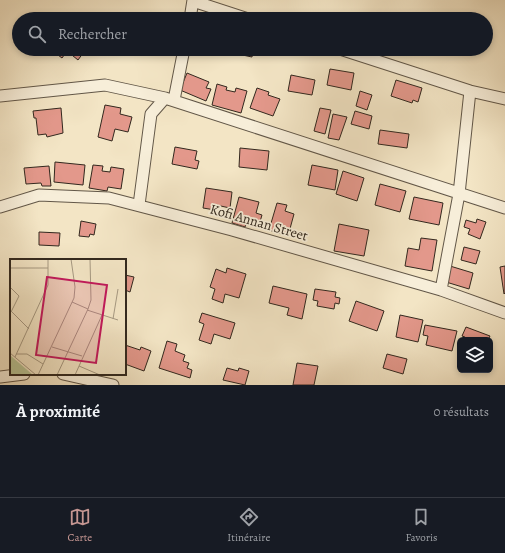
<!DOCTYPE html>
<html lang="fr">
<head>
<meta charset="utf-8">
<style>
  :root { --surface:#171b24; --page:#242831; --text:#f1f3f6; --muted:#9ea1a6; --line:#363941; --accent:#c59692 }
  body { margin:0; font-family:Alegreya,serif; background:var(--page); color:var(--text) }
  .controls { position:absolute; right:12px; bottom:12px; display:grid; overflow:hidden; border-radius:6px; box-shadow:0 2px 6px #0003 }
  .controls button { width:36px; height:36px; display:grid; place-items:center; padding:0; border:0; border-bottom:1px solid var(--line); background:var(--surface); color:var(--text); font:20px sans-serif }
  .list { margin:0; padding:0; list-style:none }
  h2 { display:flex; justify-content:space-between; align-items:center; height:52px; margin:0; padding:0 16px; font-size:17px }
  h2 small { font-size:13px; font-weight:400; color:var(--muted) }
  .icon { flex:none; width:22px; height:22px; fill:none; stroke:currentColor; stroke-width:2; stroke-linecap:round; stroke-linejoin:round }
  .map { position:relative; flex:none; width:505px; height:385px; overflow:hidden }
  .search { position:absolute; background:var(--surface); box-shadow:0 2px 6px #0003; left:12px; right:12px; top:12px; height:44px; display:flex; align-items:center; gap:10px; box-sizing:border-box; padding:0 14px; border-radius:22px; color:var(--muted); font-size:15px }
  .sheet { height:112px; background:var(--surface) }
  nav { display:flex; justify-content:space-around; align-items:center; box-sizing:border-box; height:56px; border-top:1px solid var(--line); background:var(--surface); font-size:11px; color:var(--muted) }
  nav a { display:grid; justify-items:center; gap:2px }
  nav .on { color:var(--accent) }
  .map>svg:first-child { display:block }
</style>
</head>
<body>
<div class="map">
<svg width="505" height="385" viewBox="0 0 505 385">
  <rect width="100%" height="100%" fill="#f3e5c5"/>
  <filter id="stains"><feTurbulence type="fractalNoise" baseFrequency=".005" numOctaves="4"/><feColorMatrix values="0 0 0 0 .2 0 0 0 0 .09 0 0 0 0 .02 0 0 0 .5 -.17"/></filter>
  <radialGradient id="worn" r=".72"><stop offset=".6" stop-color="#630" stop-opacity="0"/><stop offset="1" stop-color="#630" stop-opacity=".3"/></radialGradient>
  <path fill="#e3988b" stroke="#32281e" d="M 50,49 L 86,49 L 78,60 L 67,51 L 62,58 Z
    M 233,49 L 253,49 L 252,57 L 233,53 Z
    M 330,69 L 354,73 L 351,90 L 327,85 Z
    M 187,73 L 209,82 L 206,88 L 211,89 L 206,101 L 180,90 Z
    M 291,75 L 315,80 L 312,95 L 288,91 Z
    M 396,80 L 422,88 L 418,102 L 413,100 L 412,103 L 391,96 Z
    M 217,84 L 227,87 L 226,90 L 235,92 L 236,88 L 247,91 L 241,113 L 212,105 Z
    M 257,88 L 269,92 L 268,95 L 280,99 L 273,116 L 250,108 Z
    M 360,91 L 372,95 L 367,110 L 356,106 Z
    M 105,105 L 121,108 L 120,114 L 132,117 L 128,132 L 115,129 L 112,141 L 98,137 Z
    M 61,108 L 63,133 L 47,137 L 46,134 L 38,135 L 36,118 L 34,118 L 33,111 Z
    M 320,108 L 331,110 L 325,134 L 314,131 Z
    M 355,111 L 372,116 L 369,129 L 351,124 Z
    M 333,114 L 347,117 L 339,140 L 328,138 Z
    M 380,130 L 409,134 L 407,148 L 378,144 Z
    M 175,147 L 197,151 L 195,160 L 199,161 L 197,169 L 172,164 Z
    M 240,148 L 269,151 L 267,170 L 239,167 Z
    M 55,162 L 85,165 L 83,185 L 54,182 Z
    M 93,165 L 103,166 L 102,171 L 110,172 L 111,167 L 124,169 L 121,189 L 108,187 L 107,191 L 89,188 Z
    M 312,165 L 338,170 L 335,190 L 308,185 Z
    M 49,166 L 51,186 L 42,186 L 41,183 L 26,184 L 24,168 Z
    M 343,171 L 364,178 L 357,201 L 336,194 Z
    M 380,184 L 406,191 L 400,212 L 375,205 Z
    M 206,188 L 232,192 L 230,208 L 216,205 L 215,210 L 203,208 Z
    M 239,197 L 259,202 L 256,213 L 262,215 L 259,225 L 247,222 L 245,227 L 232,223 Z
    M 414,197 L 443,203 L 439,225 L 409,219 Z
    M 277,203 L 287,205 L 285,211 L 294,214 L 288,236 L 269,230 Z
    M 477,219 L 486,222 L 480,239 L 468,234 L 470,229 L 464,227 L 466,220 L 476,223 Z
    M 81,221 L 96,224 L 94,235 L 90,234 L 89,237 L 79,236 Z
    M 339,224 L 369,230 L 364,256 L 334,251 Z
    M 39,232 L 60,233 L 59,246 L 39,245 Z
    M 421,238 L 437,240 L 432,271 L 405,266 L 408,248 L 419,250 Z
    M 464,247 L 480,251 L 476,264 L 461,260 Z
    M 450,266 L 473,273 L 469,289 L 446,282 Z
    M 505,266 L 505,293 L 504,294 L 500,267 Z
    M 227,268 L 246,274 L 239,298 L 225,294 L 223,303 L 212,299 L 215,289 L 210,287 L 216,269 L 226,273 Z
    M 125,275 L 134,277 L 130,292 L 125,290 Z
    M 273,286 L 307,294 L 302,319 L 287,315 L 289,308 L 269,303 Z
    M 315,289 L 336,292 L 335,297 L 340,298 L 339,304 L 335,303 L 334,309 L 317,306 L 318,301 L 313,300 Z
    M 356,301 L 384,311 L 377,331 L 349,321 Z
    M 202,313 L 235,323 L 230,339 L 214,334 L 211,344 L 199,340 L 204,324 L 199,322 Z
    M 400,315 L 423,320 L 418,342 L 396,337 Z
    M 425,325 L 457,331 L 452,351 L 426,345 L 428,336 L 423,335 Z
    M 466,327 L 490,336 L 488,340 L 463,340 L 465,337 L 462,336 Z
    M 167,341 L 177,344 L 175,351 L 185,355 L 183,361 L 189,363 L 187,368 L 192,370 L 190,378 L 159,368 Z
    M 125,345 L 140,350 L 141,347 L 151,351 L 144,371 L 125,364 Z
    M 387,354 L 407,359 L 403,374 L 383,368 Z
    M 297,363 L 318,366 L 314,385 L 293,385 Z
    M 227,368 L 238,371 L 239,368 L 249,371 L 245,385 L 223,380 Z"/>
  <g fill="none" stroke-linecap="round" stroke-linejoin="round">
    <defs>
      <path id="minor" d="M 193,1 L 248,19
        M 190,19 L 193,0
        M 340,49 L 470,91 L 505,99
        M 0,96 L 105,85 L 165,98
        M 174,100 L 184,49
        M 139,205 L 151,114 L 165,98 L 505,208
        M 0,207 L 39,195 L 109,198 L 232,230 L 441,290 L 505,313
        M 441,290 L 459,194 L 470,91
        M 63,374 L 113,385
        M 0,377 L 24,374"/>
    </defs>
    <use href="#minor" stroke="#625748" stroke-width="13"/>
    <use href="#minor" stroke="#f7eed9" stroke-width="11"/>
  </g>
  <g text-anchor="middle" stroke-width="3.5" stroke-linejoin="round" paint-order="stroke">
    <g font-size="14" fill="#32281e" stroke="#f7eed9">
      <text transform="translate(259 222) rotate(16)" y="5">Kofi Annan Street</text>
    </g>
  </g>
  <g transform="translate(10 259)">
    <rect width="116" height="116" fill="#f3e5c5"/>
    <path d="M 1,97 L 23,116 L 0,116 Z" fill="#b9c596"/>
    <path fill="none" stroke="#a69982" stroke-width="1" d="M 0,9 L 38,9M 0,28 L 9,37 L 1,53M 78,50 L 81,41 L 80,0M 0,51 L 19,70M 77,51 L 108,61M 103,60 L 108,30M 42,88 L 72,97M 0,94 L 26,116M 6,95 L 17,95 L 33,105M 5,98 L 38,26 L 38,0M 69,107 L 90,116M 28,116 L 64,39 L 65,28 L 61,0M 47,116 L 78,50 L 62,43M 65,116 L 92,56"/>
    <path fill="#c2185b" fill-opacity="0.15" stroke="#c2185b" stroke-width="2" d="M 37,18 L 97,26 L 86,104 L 26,96 Z"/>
    <rect width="116" height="116" fill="none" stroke="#32281e" stroke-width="2"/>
  </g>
  <rect width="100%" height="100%" filter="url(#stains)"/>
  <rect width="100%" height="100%" fill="url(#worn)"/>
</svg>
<div class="controls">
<button><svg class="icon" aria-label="layers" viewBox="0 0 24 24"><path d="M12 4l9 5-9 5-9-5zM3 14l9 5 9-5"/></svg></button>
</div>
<div class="search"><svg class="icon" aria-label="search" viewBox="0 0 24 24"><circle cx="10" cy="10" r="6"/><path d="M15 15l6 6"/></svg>Rechercher</div>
</div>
<section class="sheet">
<h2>À proximité<small>0 résultats</small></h2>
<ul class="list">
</ul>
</section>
<nav>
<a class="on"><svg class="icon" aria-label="map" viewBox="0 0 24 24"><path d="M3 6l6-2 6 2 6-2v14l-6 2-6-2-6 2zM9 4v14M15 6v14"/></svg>Carte</a>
<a><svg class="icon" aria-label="directions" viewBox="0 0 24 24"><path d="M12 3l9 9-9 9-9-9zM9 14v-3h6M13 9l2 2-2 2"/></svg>Itinéraire</a>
<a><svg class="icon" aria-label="saved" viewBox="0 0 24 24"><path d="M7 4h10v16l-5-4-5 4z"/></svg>Favoris</a>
</nav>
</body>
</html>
